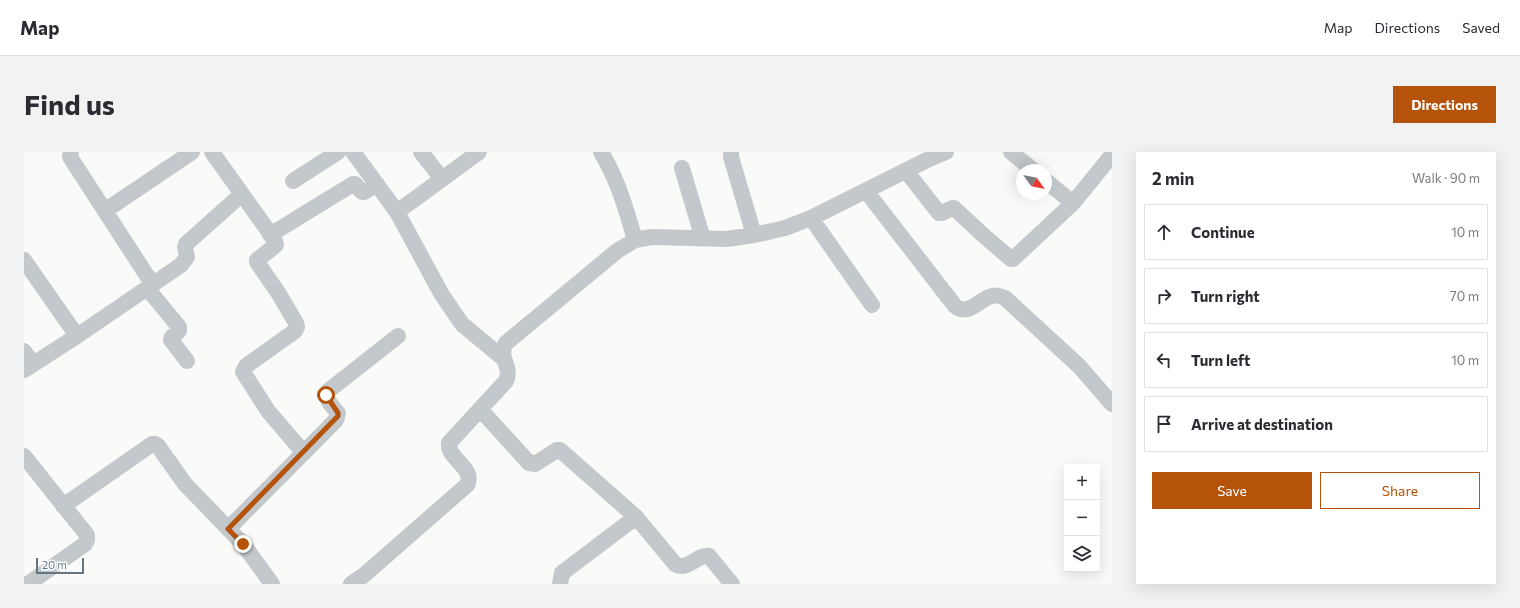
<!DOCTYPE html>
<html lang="en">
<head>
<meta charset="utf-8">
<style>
  :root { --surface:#fff; --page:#f2f2f3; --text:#2b2b33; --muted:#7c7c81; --line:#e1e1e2; --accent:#b45309 }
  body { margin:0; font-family:Commissioner,sans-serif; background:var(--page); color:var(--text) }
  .controls { position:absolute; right:12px; bottom:12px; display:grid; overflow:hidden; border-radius:0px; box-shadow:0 4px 16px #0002 }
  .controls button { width:36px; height:36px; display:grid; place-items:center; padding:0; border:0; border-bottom:1px solid var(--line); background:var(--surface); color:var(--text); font:20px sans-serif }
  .compass { position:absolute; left:992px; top:12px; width:36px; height:36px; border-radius:50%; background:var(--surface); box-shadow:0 4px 16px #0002; rotate:123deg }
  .scale { position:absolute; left:12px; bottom:10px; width:48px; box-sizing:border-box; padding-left:4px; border:2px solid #657683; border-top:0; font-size:11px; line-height:14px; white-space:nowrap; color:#657683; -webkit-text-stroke:3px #fff; paint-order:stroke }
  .stop { position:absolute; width:12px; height:12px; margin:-9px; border:3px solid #b45309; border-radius:50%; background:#fff }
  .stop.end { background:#b45309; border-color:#fff; box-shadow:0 1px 4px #0008 }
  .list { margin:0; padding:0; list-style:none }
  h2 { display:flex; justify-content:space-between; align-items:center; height:52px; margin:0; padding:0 16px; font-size:17px }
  h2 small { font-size:13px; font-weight:400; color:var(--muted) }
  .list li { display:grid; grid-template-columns:26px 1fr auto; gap:12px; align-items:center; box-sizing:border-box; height:56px; margin:0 8px 8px; padding:0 8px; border:1px solid var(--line); border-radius:0px }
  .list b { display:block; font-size:15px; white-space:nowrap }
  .list em { font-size:13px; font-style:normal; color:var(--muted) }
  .actions { display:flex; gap:8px; padding:12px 16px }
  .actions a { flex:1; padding:9px 0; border:1px solid var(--accent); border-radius:0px; text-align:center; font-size:14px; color:var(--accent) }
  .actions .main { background:var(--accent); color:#fff }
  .icon { flex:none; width:22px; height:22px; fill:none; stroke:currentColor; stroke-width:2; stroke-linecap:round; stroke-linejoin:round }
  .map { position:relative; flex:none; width:1088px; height:432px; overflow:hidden; border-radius:0px }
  header { display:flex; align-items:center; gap:24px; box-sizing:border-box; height:56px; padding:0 20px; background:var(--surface); border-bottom:1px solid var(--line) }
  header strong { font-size:19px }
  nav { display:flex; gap:22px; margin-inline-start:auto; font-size:14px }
  .intro { display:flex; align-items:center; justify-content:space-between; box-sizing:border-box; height:96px; padding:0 24px }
  h1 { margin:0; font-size:28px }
  .button { padding:10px 18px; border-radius:0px; background:var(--accent); color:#fff; font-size:14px; font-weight:700 }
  main { display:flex; gap:24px; padding:0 24px }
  aside { flex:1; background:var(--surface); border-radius:0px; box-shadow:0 4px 16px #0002 }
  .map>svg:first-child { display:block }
</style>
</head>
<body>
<header>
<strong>Map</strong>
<nav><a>Map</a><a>Directions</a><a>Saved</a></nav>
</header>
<div class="intro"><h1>Find us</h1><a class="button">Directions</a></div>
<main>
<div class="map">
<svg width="1088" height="432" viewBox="0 0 1088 432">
  <rect width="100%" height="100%" fill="#fafaf8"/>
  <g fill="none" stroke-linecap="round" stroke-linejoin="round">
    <path stroke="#c3c8cc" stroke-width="16" d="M 47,0 L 46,5 L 129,133
      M 188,0 L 245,80 L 249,81 L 329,32 L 331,32 L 338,40 L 340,40 L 353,32
      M 329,0 L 373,60 L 418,143 L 438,172 L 480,207
      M 397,0 L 418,27
      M 577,0 C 594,28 602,57 611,88
      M 707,0 L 707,5 L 730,83
      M 987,0 L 1009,18
      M 658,16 L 679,87
      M 882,19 L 915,61 C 921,62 924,56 930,56 L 959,83 L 987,107 L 989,107 L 1049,51 L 1088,3
      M 269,29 L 314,0
      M 1022,29 L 1049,51
      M 842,39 L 931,154 C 944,165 955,147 968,144 C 973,142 977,145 981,146 L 1055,214 L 1088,252
      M 82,58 L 168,0
      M 373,60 L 455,0
      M 787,66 L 848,153
      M 245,81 L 251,89 L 252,93 L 233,108 L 233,110 L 255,142 L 272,171 L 273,175 L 271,179 L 222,214 L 219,220 L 244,259 L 280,301
      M 0,108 L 53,184
      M 123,136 L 155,175 L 155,179 L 148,185 L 147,188 L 163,209
      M 0,199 L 9,212
      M 0,218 L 53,184 L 157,113 L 163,105 L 161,95 L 162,92 L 218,42
      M 456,257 L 505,311 L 511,312 L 533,298 L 536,298 L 612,365 L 651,412 C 663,420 673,402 685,404 L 708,432
      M 0,304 L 63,383 L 63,388 L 61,392 L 4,432
      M 39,354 L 128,292 L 131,292 L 134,294 L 161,332 L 219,392 L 248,432
      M 204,377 L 312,268 L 314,261 C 309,255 300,247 304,239 L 374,184
      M 327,432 L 339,424 L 443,333 C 452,316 422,306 425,291 L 482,229 C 489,214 473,206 482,191 L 593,99 L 611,88 L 628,85 L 703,87 L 730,83 L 761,76 L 787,66 L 903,8 L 922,0
      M 536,432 L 538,421 L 612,365"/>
  </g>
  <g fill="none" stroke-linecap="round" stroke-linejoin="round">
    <path stroke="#b45309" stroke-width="5" d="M 219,392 L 204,377 L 314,264 L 314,261 L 302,243"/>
  </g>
</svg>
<div class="controls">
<button>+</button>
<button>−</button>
<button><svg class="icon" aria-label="layers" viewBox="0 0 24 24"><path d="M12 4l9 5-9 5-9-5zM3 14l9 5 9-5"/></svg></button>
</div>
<svg class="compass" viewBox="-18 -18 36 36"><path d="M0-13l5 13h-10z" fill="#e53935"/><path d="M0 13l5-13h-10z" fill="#7c7c81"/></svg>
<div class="scale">20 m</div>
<div class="stop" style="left:302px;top:243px"></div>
<div class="stop end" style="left:219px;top:392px"></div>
</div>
<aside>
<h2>2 min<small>Walk · 90 m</small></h2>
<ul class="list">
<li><svg class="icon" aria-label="ahead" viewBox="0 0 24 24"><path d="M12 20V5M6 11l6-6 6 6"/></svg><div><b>Continue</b></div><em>10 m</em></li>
<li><svg class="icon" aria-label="right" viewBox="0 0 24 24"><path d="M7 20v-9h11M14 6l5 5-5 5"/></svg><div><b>Turn right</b></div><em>70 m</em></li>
<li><svg class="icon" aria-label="left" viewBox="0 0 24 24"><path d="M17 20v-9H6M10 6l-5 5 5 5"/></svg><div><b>Turn left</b></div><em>10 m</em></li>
<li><svg class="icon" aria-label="arrive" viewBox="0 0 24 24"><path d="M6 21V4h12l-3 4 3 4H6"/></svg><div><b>Arrive at destination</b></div></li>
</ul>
<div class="actions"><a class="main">Save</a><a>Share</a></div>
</aside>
</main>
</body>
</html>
